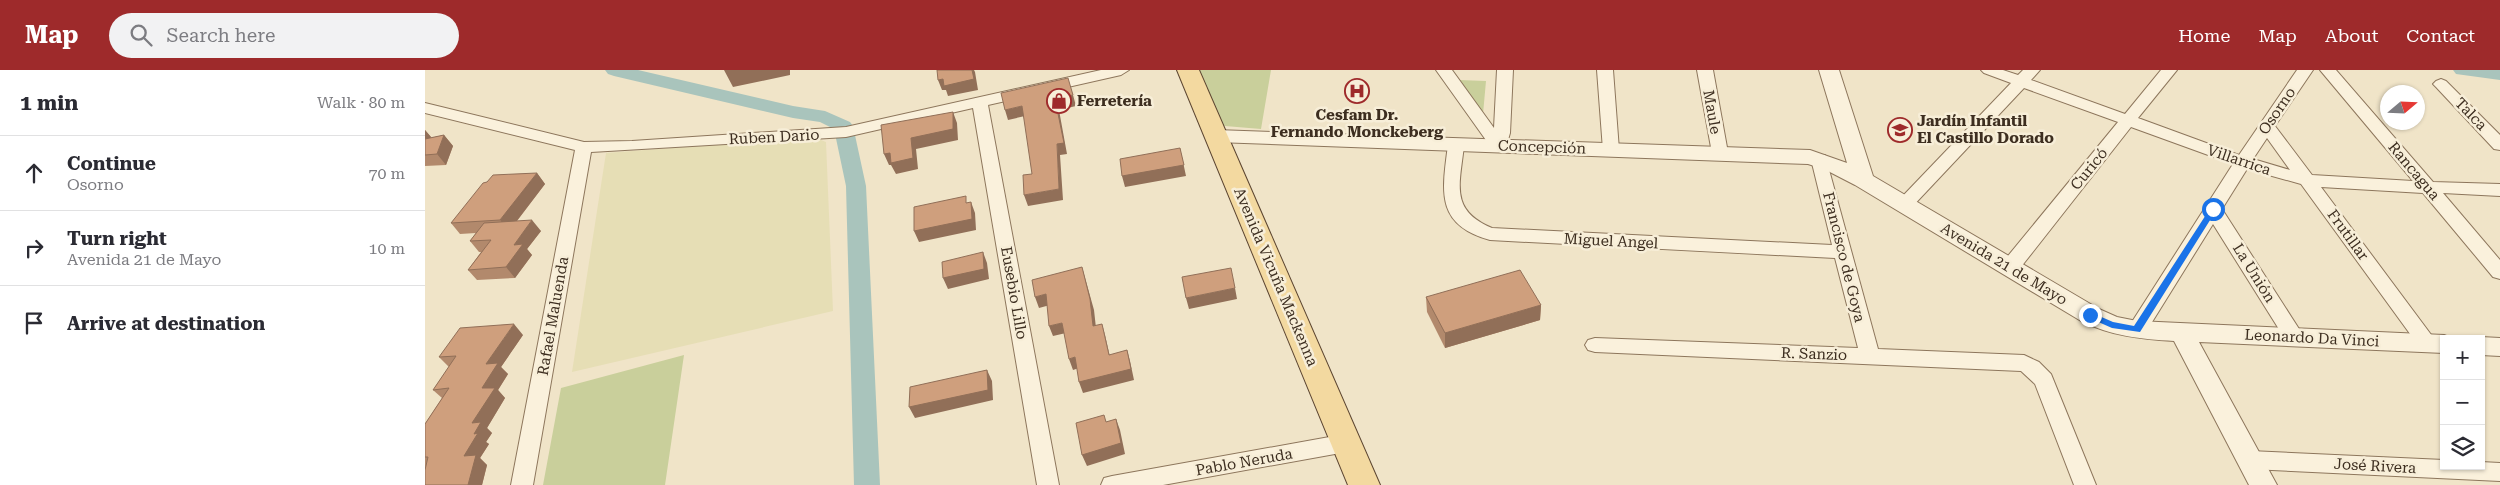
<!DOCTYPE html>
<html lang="en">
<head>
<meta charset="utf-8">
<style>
  :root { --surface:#fff; --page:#f2f2f3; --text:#2b2b33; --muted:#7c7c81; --line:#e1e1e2; --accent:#9e2a2b }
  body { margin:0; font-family:"Roboto Serif",serif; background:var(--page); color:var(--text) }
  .controls { position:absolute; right:15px; bottom:15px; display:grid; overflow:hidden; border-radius:0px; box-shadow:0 1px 4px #0004 }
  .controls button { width:45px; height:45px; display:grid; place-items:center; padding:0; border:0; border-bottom:1px solid var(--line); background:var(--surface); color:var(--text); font:25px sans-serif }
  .compass { position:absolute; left:1955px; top:15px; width:45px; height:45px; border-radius:50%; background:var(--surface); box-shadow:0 1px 4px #0004; rotate:71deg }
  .stop { position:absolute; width:15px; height:15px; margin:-11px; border:4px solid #1a73e8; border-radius:50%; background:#fff }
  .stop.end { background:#1a73e8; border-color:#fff; box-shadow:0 1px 5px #0008 }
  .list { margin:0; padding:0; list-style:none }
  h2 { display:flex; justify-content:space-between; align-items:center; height:65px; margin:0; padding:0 20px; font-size:21px }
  h2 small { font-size:16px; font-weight:400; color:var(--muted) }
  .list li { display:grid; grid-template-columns:32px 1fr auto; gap:15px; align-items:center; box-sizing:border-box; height:75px; padding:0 20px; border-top:1px solid var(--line) }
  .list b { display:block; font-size:19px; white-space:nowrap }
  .list p { margin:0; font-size:16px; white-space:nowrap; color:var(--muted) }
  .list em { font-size:16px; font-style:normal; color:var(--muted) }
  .icon { flex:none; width:28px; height:28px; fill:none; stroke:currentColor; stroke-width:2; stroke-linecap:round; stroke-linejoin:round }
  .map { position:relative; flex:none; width:2075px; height:415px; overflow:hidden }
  header { display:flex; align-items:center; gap:30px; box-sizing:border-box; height:70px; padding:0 25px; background:var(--accent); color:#fff }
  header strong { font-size:24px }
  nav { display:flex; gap:28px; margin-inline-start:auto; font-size:18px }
  .search { width:350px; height:45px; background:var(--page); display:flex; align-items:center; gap:12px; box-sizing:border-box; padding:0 18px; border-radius:28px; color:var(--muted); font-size:19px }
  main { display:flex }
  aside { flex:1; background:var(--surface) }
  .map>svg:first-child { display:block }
</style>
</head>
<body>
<header>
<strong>Map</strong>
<div class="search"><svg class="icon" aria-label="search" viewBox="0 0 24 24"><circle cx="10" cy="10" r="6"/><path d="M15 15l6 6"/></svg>Search here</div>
<nav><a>Home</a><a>Map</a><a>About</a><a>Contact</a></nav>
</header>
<main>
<aside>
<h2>1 min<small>Walk · 80 m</small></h2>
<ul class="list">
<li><svg class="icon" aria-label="ahead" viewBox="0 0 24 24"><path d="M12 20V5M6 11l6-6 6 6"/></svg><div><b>Continue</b><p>Osorno</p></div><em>70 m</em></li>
<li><svg class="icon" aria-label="right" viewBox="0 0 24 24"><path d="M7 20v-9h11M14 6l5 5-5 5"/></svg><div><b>Turn right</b><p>Avenida 21 de Mayo</p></div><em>10 m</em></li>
<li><svg class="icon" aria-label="arrive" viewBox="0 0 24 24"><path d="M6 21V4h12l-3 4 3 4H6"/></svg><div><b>Arrive at destination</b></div></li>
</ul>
</aside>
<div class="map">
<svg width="2075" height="415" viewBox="0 0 2075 415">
  <rect width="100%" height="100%" fill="#f0e4c8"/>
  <path fill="#e6deb5" d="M 388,67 L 401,72 L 408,241 L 147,302 L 181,83 Z"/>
  <path fill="#c9cf9b" d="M 765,0 L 846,0 L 836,59 L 788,55 Z
    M 1034,10 L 1061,11 L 1058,44 Z
    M 259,285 L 240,415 L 118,415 L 136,318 Z"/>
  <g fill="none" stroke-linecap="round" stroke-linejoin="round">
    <path fill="#a9c4bc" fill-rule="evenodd" d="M 180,0 L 213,0 L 368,36 L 400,41 L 425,52 L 428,56 L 441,116 L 455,415 L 429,415 L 421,116 L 409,59 L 395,52 L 368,48 L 189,6 L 183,4 Z
      M 2028,0 L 2075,0 L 2075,10 L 2031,4 Z"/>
    <defs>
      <path id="minor" d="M 676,0 L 704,0 L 696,5 L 563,35 L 634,415 L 612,415 L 548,38 L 421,67 L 166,82 L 108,415 L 86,415 L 150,80 L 0,43 L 0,33 L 159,72 L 207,71 L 421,57 Z
        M 1011,0 L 1027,0 L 1069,58 L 1072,0 L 1088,0 L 1085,63 L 1080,80 L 1068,80 Z
        M 1172,0 L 1188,0 L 1194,80 L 1192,84 L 1180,84 L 1178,80 Z
        M 1272,0 L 1288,0 L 1303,83 L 1301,87 L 1289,87 L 1287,83 Z
        M 1556,0 L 1578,0 L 1593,5 L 1598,0 L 1615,0 L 1606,10 L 1700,44 L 1736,0 L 1752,0 L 1713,48 L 1814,85 L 1872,0 L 1888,0 L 1850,56 L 1887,105 L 1988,111 L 1895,0 L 1911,0 L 2008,112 L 2075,114 L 2075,126 L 2018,123 L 2075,190 L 2075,209 L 2068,207 L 1998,123 L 1896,117 L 2013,274 L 2010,279 L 2003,281 L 1996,279 L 1876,114 L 1822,99 L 1797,139 L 1876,262 L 1879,267 L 1876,272 L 1869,274 L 1862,272 L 1788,154 L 1719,265 L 1712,267 L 1705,265 L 1702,260 L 1705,255 L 1808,94 L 1706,57 L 1592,202 L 1585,204 L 1578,202 L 1576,197 L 1578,192 L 1693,52 L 1599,18 L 1485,139 L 1473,139 L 1470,135 L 1473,131 L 1586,13 L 1559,3 ZM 1842,68 L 1865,100 L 1828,89 Z
        M 2016,9 L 2021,11 L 2075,65 L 2075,80 L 2069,79 L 2011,17 L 2008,14 L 2011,11 Z
        M 1031,70 L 1037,71 L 1039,75 C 1035,114 1024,140 1067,158 L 1407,175 L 1386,89 L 1388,85 L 1400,85 L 1453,279 L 1599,285 L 1614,292 L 1626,304 L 1671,415 L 1649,415 L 1610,314 L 1596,301 L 1170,282 L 1163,280 L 1160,275 L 1163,270 L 1170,268 L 1433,278 L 1410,188 L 1065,170 C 1010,155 1017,121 1023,75 L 1025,71 Z
        M 921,364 L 929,367 L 932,373 L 929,379 L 921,382 L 738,415 L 676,415 L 679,408 L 687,406 Z
        M 1825,381 L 2019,390 L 2019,396 L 2056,396 L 2056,392 L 2075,393 L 2075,411 L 1825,399 L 1817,396 L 1814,390 L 1817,384 Z"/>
      <path id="tertiary" d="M 1394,0 L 1414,0 L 1448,106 L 1674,239 L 1692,247 L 1712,251 L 2019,265 L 2029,269 L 2019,269 L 2019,283 L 1774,272 L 1852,415 L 1824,415 L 1749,271 C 1715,269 1687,266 1656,251 L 1430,115 L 1399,99 L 1383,94 L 791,72 L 784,71 L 781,66 L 784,61 L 791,60 L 1385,80 L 1422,93 Z
        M 2056,267 L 2075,268 L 2075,286 L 2056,285 L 2056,269 L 2049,269 Z"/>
      <path id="primary" d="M 752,0 L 774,0 L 955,415 L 923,415 Z"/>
    </defs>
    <use href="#minor" stroke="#8d765c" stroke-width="2"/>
    <use href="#tertiary" stroke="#8d765c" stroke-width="2"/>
    <use href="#primary" stroke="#5b4430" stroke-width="2"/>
    <use href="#minor" fill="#faf1dc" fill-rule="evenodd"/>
    <use href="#tertiary" fill="#faf1dc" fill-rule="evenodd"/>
    <use href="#primary" fill="#f3d9a0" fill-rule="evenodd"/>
  </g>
  <path fill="#b2896c" d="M 0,60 L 6,67 L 5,68 L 19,65 L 28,76 L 21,95 L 0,96 Z
    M 112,103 L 120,114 L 92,151 L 116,161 L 102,179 L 107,185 L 90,208 L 52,210 L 43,200 L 56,182 L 54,182 L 45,171 L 51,163 L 35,164 L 26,153 L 62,112 Z
    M 1001,227 L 1116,235 L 1115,250 L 1020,278 L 1002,242 Z
    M 98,265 L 76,297 L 83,304 L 73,320 L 80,328 L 62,358 L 67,363 L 61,372 L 64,374 L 55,388 L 62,395 L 57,415 L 0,415 L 0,354 L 17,328 L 8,320 L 24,297 L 14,287 Z"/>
  <path fill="#916f58" d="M 299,0 L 365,0 L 365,5 L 308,17 Z
    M 547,0 L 549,0 L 550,2 L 553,20 L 523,26 L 521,20 L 517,20 L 513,10 Z
    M 648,25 L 651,36 L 634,40 L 642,84 L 635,85 L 638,130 L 603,136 L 599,125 L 634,119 L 630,29 Z
    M 597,36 L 600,46 L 583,50 L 580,40 Z
    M 528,42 L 532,53 L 533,70 L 491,79 L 493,99 L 471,104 L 466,95 L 464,95 L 459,84 Z
    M 0,60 L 6,67 L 0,81 Z
    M 19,65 L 28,76 L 21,95 L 12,84 Z
    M 755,78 L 761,106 L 700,117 L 697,106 Z
    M 112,103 L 120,114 L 84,161 L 75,150 Z
    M 546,132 L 550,143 L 551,160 L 494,172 L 489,161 Z
    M 107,150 L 116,161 L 102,179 L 107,185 L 90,208 L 81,197 L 89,175 Z
    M 558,182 L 562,193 L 564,209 L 523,219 L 518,208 Z
    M 657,197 L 669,240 L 672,267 L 668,256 Z
    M 810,218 L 812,229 L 764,239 L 761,228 Z
    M 621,224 L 625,235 L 614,238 L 610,227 Z
    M 1116,235 L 1115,250 L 1020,278 L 1020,263 Z
    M 637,253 L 641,263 L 628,266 L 624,256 Z
    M 89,254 L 98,265 L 76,297 L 83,304 L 73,320 L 80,328 L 62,358 L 67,363 L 61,372 L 64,374 L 55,388 L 62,395 L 57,415 L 43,415 L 39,386 L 49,364 L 47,353 L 57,318 L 61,294 Z
    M 677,254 L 680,265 L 687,296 L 684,285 Z
    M 702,280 L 705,291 L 709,310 L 658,323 L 654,312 Z
    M 650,287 L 654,298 L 648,300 L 644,289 Z
    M 562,300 L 567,311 L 568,330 L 490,348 L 484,337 Z
    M 691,349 L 695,360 L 700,384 L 662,396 L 657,385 Z"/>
  <path fill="#cf9f7d" stroke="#916f58" d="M 512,0 L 547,0 L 549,9 L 519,16 L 518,9 L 513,10 Z
    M 643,8 L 648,25 L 630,29 L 639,73 L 632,74 L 634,119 L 599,125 L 598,105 L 607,104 L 597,36 L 580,40 L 576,23 Z
    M 528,42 L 528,59 L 486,68 L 488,88 L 466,93 L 465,83 L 459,84 L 456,55 Z
    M 19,65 L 12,84 L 0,85 L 0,69 Z
    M 755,78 L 759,95 L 697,106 L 695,89 Z
    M 112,103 L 75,150 L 26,153 L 58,113 L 62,112 L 68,105 Z
    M 541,126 L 541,133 L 546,132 L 547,149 L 489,161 L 489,137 Z
    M 107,150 L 89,175 L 98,174 L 81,197 L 43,200 L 66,170 L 45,171 L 59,153 Z
    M 558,182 L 559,199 L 518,208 L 517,192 Z
    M 657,197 L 665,229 L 668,256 L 677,254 L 684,285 L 702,280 L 706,299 L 654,312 L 650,287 L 644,289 L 637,253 L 624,256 L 621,224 L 610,227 L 607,210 Z
    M 806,198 L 810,218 L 761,228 L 757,207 Z
    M 1095,200 L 1116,235 L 1020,263 L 1001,227 Z
    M 89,254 L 61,294 L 73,293 L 57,318 L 70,318 L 47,353 L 56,352 L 49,364 L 53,363 L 39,386 L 51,385 L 43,415 L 0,415 L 0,400 L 3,387 L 0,387 L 0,354 L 24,318 L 8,320 L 31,286 L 14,287 L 35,258 Z
    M 562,300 L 563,320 L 484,337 L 485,317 Z
    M 679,345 L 681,352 L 691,349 L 696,373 L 657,385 L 651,353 Z"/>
  <path fill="#1a73e8" d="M 1786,137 L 1792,139 L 1715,262 L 1687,258 L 1662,247 L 1662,243 L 1665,242 L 1688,252 L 1709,256 Z"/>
  <defs>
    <symbol id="hospital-ring" viewBox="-11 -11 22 22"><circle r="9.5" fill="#f7eed8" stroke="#9e2a2b" stroke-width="1.5"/><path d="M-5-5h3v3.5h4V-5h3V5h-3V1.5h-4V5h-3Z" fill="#9e2a2b"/></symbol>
    <symbol id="shop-ring" viewBox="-11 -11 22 22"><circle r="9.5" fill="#f7eed8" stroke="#9e2a2b" stroke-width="1.5"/><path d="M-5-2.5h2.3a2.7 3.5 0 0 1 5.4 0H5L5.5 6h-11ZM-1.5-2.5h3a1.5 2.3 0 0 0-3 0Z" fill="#9e2a2b"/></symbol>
    <symbol id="school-ring" viewBox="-11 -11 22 22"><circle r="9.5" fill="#f7eed8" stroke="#9e2a2b" stroke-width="1.5"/><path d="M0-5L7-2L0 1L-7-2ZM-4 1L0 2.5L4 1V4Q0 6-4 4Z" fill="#9e2a2b"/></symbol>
  </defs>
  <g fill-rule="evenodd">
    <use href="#hospital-ring" x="918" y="7" width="28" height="28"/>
    <use href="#shop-ring" x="620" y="17" width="28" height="28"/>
    <use href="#school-ring" x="1461" y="46" width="28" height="28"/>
  </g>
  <g text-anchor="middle" stroke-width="5" stroke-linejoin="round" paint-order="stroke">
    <g font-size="15" font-weight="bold" fill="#3d2e20" stroke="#f7eed8" text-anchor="start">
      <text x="652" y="36">Ferretería</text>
      <text x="932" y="50" text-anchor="middle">Cesfam Dr.<tspan x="932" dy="17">Fernando Monckeberg</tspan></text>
      <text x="1492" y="56">Jardín Infantil<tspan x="1492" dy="17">El Castillo Dorado</tspan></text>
    </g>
    <g font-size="15" fill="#3d2e20" stroke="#f7eed8">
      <text transform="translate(1852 41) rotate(-56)" y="5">Osorno</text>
      <text transform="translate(1287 42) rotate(80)" y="5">Maule</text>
      <text transform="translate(2046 44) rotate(46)" y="5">Talca</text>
      <text transform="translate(349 67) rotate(-3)" y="5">Ruben Dario</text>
      <text transform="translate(1117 77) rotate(2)" y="5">Concepción</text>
      <text transform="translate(1814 90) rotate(19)" y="5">Villarrica</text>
      <text transform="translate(1664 99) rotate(-51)" y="5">Curicó</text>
      <text transform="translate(1989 101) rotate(50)" y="5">Rancagua</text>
      <text transform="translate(1923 165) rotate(54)" y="5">Frutillar</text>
      <text transform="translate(1186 171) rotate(3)" y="5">Miguel Angel</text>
      <text transform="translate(1419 187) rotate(76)" y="5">Francisco de Goya</text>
      <text transform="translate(1579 194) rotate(31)" y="5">Avenida 21 de Mayo</text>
      <text transform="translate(1829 203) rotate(58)" y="5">La Unión</text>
      <text transform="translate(851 207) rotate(67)" y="5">Avenida Vicuña Mackenna</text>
      <text transform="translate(589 223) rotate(80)" y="5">Eusebio Lillo</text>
      <text transform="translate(128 246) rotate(-80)" y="5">Rafael Maluenda</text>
      <text transform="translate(1887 268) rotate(3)" y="5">Leonardo Da Vinci</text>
      <text transform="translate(1389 284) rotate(2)" y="5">R. Sanzio</text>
      <text transform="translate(819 392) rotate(-10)" y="5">Pablo Neruda</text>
      <text transform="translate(1950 396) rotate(3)" y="5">José Rivera</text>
    </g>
  </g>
</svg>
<div class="controls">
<button>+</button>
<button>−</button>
<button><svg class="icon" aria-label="layers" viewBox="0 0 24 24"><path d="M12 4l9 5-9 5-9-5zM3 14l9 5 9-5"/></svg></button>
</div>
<svg class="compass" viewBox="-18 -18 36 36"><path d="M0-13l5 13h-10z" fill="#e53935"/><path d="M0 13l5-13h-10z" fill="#7c7c81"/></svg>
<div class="stop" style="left:1788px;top:139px"></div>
<div class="stop end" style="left:1665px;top:245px"></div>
</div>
</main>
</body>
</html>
